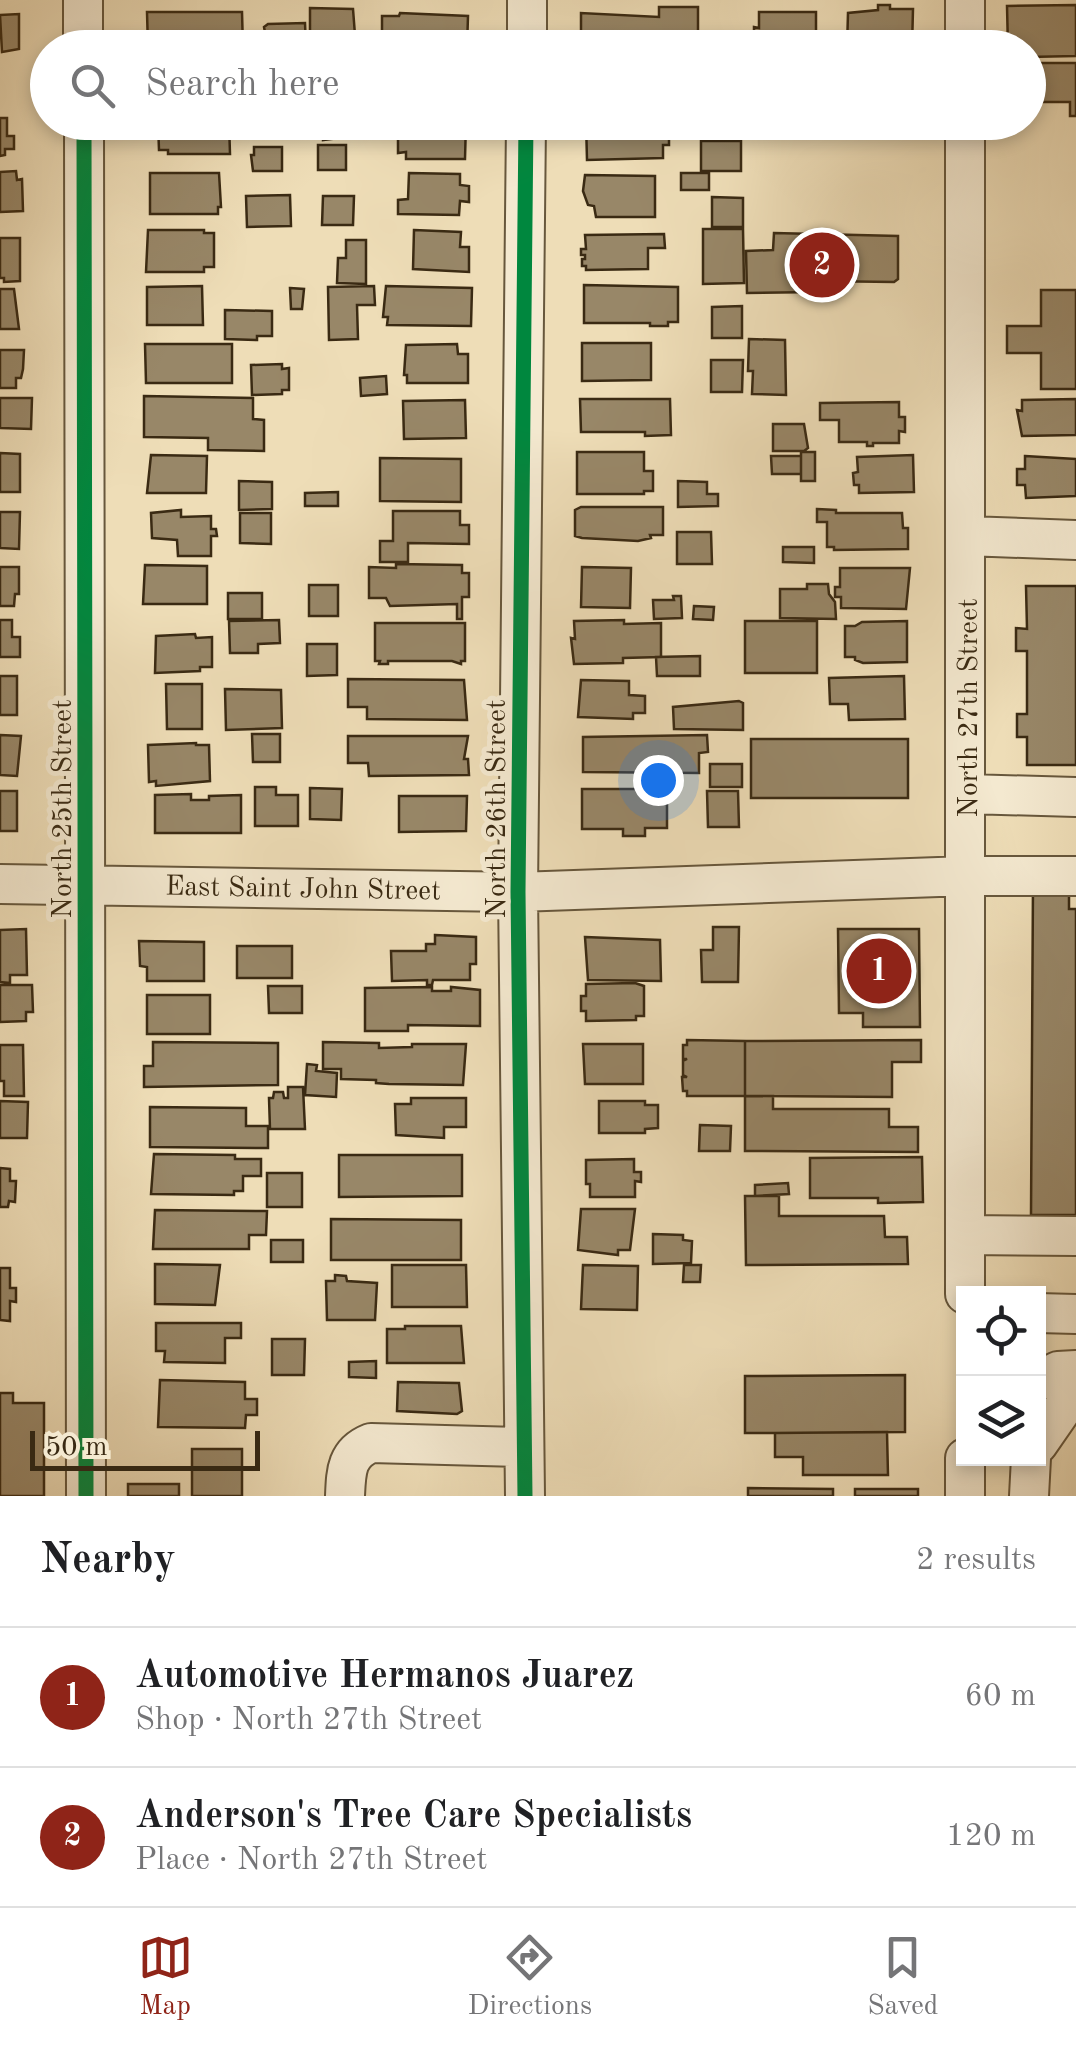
<!DOCTYPE html>
<html lang="en">
<head>
<meta charset="utf-8">
<style>
  :root { --surface:#fff; --page:#f2f2f2; --text:#202124; --muted:#757577; --line:#e0e0e0; --accent:#8f2418 }
  body { margin:0; font-family:"Old Standard TT",serif; background:var(--page); color:var(--text) }
  .controls { position:absolute; right:30px; bottom:30px; display:grid; overflow:hidden; border-radius:0px; box-shadow:0 5px 15px #0003 }
  .controls button { width:90px; height:90px; display:grid; place-items:center; padding:0; border:0; border-bottom:2px solid var(--line); background:var(--surface); color:var(--text); font:50px sans-serif }
  .scale { position:absolute; left:30px; bottom:25px; width:230px; box-sizing:border-box; padding-left:10px; border:5px solid #3a2a13; border-top:0; font-size:28px; line-height:35px; white-space:nowrap; color:#3a2a13; -webkit-text-stroke:8px #f4e9d0; paint-order:stroke }
  .you { position:absolute; left:658px; top:780px; width:35px; height:35px; margin:-25px; border:8px solid #fff; border-radius:50%; background:#1a73e8; box-shadow:0 0 0 15px #1a73e833 }
  .badge { display:grid; place-items:center; width:65px; height:65px; border-radius:50%; background:var(--accent); color:#fff; font-size:32px; font-weight:700 }
  .pin { position:absolute; translate:-50% -50%; border:5px solid #fff; box-shadow:0 2px 10px #0006 }
  .list { margin:0; padding:0; list-style:none }
  h2 { display:flex; justify-content:space-between; align-items:center; height:130px; margin:0; padding:0 40px; font-size:42px }
  h2 small { font-size:32px; font-weight:400; color:var(--muted) }
  .list li { display:grid; grid-template-columns:65px 1fr auto; gap:30px; align-items:center; box-sizing:border-box; height:140px; padding:0 40px; border-top:2px solid var(--line) }
  .list b { display:block; font-size:38px; white-space:nowrap }
  .list p { margin:0; font-size:32px; white-space:nowrap; color:var(--muted) }
  .list em { font-size:32px; font-style:normal; color:var(--muted) }
  .icon { flex:none; width:55px; height:55px; fill:none; stroke:currentColor; stroke-width:2; stroke-linecap:round; stroke-linejoin:round }
  .map { position:relative; flex:none; width:1076px; height:1496px; overflow:hidden }
  .search { position:absolute; background:var(--surface); box-shadow:0 5px 15px #0003; left:30px; right:30px; top:30px; height:110px; display:flex; align-items:center; gap:25px; box-sizing:border-box; padding:0 35px; border-radius:55px; color:var(--muted); font-size:38px }
  .sheet { height:410px; background:var(--surface) }
  nav { display:flex; justify-content:space-around; align-items:center; box-sizing:border-box; height:140px; border-top:2px solid var(--line); background:var(--surface); font-size:28px; color:var(--muted) }
  nav a { display:grid; justify-items:center; gap:5px }
  nav .on { color:var(--accent) }
  .map>svg:first-child { display:block }
</style>
</head>
<body>
<div class="map">
<svg width="1076" height="1496" viewBox="0 0 1076 1496">
  <rect width="100%" height="100%" fill="#eeddb7"/>
  <filter id="stains"><feTurbulence type="fractalNoise" baseFrequency=".002" numOctaves="4"/><feColorMatrix values="0 0 0 0 .2 0 0 0 0 .09 0 0 0 0 .02 0 0 0 .5 -.17"/></filter>
  <radialGradient id="worn" r=".72"><stop offset=".6" stop-color="#630" stop-opacity="0"/><stop offset="1" stop-color="#630" stop-opacity=".3"/></radialGradient>
  <path fill="#988768" stroke="#3a2a13" stroke-width="2.5" d="M 878,5 L 890,5 L 890,9 L 913,9 L 912,48 L 847,48 L 848,13 L 878,10 Z
    M 1076,5 L 1076,56 L 1028,57 L 1028,48 L 1008,48 L 1007,6 Z
    M 659,7 L 698,7 L 698,48 L 581,48 L 581,13 L 659,17 Z
    M 310,8 L 353,9 L 356,48 L 310,48 Z
    M 147,12 L 242,12 L 243,48 L 148,48 Z
    M 759,12 L 816,12 L 816,48 L 754,47 L 754,27 L 759,28 Z
    M 400,13 L 468,16 L 467,48 L 382,48 L 382,16 L 399,16 Z
    M 19,14 L 19,49 L 2,52 L 0,15 Z
    M 305,23 L 306,48 L 268,48 L 264,27 L 268,24 Z
    M 1034,63 L 1076,63 L 1076,116 L 1070,116 L 1070,102 L 1035,102 Z
    M 0,118 L 7,118 L 7,136 L 14,136 L 14,149 L 5,149 L 5,155 L 0,156 Z
    M 158,122 L 229,122 L 230,154 L 168,154 L 168,150 L 159,150 Z
    M 322,122 L 354,122 L 355,136 L 323,140 Z
    M 405,122 L 466,122 L 465,159 L 406,159 L 406,152 L 398,153 L 398,125 L 405,125 Z
    M 586,122 L 669,122 L 669,145 L 663,145 L 663,158 L 587,160 Z
    M 701,141 L 741,141 L 741,171 L 701,171 Z
    M 318,145 L 346,145 L 346,170 L 318,170 Z
    M 254,147 L 282,147 L 282,171 L 253,171 L 251,155 L 254,155 Z
    M 16,171 L 17,180 L 22,179 L 23,211 L 0,212 L 0,172 Z
    M 150,173 L 219,173 L 221,207 L 218,207 L 218,214 L 150,214 Z
    M 409,173 L 460,174 L 460,185 L 469,186 L 469,202 L 460,201 L 459,215 L 398,214 L 398,200 L 408,199 Z
    M 681,173 L 709,173 L 709,190 L 681,190 Z
    M 585,175 L 655,176 L 655,217 L 596,217 L 594,206 L 588,205 L 583,191 Z
    M 290,195 L 291,226 L 247,227 L 246,196 Z
    M 323,196 L 354,196 L 353,225 L 322,225 Z
    M 712,197 L 743,198 L 743,227 L 712,227 Z
    M 703,229 L 743,229 L 744,283 L 703,284 Z
    M 148,230 L 204,230 L 204,233 L 214,233 L 214,267 L 204,267 L 204,272 L 146,272 Z
    M 414,230 L 461,232 L 460,247 L 469,247 L 469,272 L 413,269 Z
    M 774,233 L 898,236 L 898,279 L 894,282 L 818,281 L 817,292 L 747,293 L 746,251 L 773,250 Z
    M 664,234 L 665,248 L 648,248 L 648,269 L 586,270 L 586,266 L 582,266 L 582,259 L 585,259 L 585,255 L 581,255 L 581,249 L 586,249 L 585,235 Z
    M 0,238 L 20,238 L 20,281 L 4,282 L 4,278 L 0,278 Z
    M 346,240 L 366,240 L 366,284 L 337,283 L 338,258 L 346,258 Z
    M 584,285 L 678,287 L 678,322 L 668,322 L 668,326 L 650,326 L 650,323 L 584,323 Z
    M 202,286 L 203,325 L 147,325 L 147,287 Z
    M 374,286 L 375,305 L 357,305 L 358,339 L 329,340 L 328,287 Z
    M 386,286 L 472,288 L 471,326 L 387,325 L 388,317 L 383,317 Z
    M 290,288 L 304,289 L 302,309 L 291,309 Z
    M 0,289 L 14,289 L 19,329 L 0,329 Z
    M 1041,290 L 1076,290 L 1076,389 L 1041,389 L 1041,353 L 1007,353 L 1007,326 L 1041,326 Z
    M 742,306 L 742,338 L 712,338 L 712,307 Z
    M 225,310 L 272,311 L 272,336 L 257,336 L 257,340 L 225,339 Z
    M 749,339 L 785,340 L 786,395 L 752,394 L 753,371 L 748,371 Z
    M 582,343 L 651,343 L 651,380 L 582,381 Z
    M 145,344 L 232,344 L 232,383 L 146,383 Z
    M 457,344 L 458,354 L 468,354 L 468,383 L 407,383 L 407,375 L 404,375 L 406,345 Z
    M 0,350 L 24,350 L 23,369 L 21,378 L 16,378 L 16,388 L 0,388 Z
    M 711,360 L 743,360 L 742,392 L 711,392 Z
    M 282,364 L 282,369 L 289,368 L 289,390 L 282,390 L 282,394 L 252,395 L 251,365 Z
    M 386,376 L 387,394 L 361,396 L 360,378 Z
    M 144,396 L 253,398 L 253,419 L 264,420 L 264,451 L 208,450 L 208,438 L 144,437 Z
    M 0,398 L 32,398 L 31,429 L 0,428 Z
    M 580,399 L 670,399 L 671,435 L 645,436 L 645,432 L 581,432 Z
    M 1076,399 L 1076,435 L 1022,436 L 1017,410 L 1022,411 L 1022,400 Z
    M 465,400 L 466,438 L 404,439 L 403,401 Z
    M 899,402 L 899,417 L 905,417 L 905,432 L 899,431 L 899,443 L 873,443 L 873,446 L 867,446 L 867,442 L 839,442 L 839,420 L 820,420 L 820,403 Z
    M 773,424 L 804,424 L 808,448 L 804,451 L 773,451 Z
    M 577,452 L 644,452 L 644,471 L 653,471 L 653,491 L 644,491 L 644,494 L 577,494 Z
    M 801,452 L 815,452 L 815,481 L 801,481 Z
    M 0,453 L 20,454 L 20,492 L 0,492 Z
    M 151,455 L 207,456 L 206,493 L 147,493 Z
    M 913,455 L 914,492 L 859,493 L 859,485 L 854,485 L 853,473 L 858,472 L 857,457 Z
    M 771,456 L 801,456 L 801,474 L 772,474 Z
    M 1025,456 L 1076,459 L 1076,496 L 1026,498 L 1025,485 L 1017,485 L 1017,469 L 1025,469 Z
    M 380,458 L 461,459 L 461,502 L 380,501 Z
    M 239,481 L 272,482 L 272,509 L 239,510 Z
    M 678,481 L 707,482 L 707,494 L 718,494 L 718,506 L 678,507 Z
    M 338,492 L 338,506 L 305,506 L 305,493 Z
    M 581,507 L 663,507 L 663,535 L 650,535 L 651,538 L 638,541 L 582,538 L 575,536 L 575,510 Z
    M 817,509 L 836,510 L 836,513 L 902,513 L 903,528 L 908,528 L 908,549 L 834,550 L 834,547 L 827,547 L 827,522 L 817,522 Z
    M 181,510 L 181,517 L 211,516 L 211,529 L 216,529 L 217,536 L 211,536 L 211,556 L 178,556 L 177,540 L 152,538 L 151,513 Z
    M 393,511 L 460,511 L 460,525 L 469,525 L 469,544 L 408,543 L 408,562 L 380,562 L 380,541 L 393,541 Z
    M 0,512 L 20,512 L 19,549 L 0,548 Z
    M 240,513 L 271,513 L 271,544 L 240,543 Z
    M 677,532 L 711,532 L 712,564 L 677,564 Z
    M 783,547 L 814,547 L 814,563 L 783,562 Z
    M 396,564 L 462,565 L 462,573 L 469,573 L 469,597 L 462,597 L 462,619 L 457,619 L 457,604 L 390,606 L 386,598 L 369,598 L 369,567 L 396,568 Z
    M 145,565 L 207,566 L 207,604 L 143,604 Z
    M 0,567 L 19,567 L 19,594 L 15,594 L 14,606 L 0,606 Z
    M 582,567 L 631,568 L 630,608 L 581,607 Z
    M 840,568 L 910,568 L 906,609 L 841,608 L 841,597 L 835,597 L 835,587 L 840,587 Z
    M 807,584 L 828,584 L 829,594 L 835,602 L 836,619 L 780,618 L 780,589 L 807,589 Z
    M 309,585 L 338,585 L 338,616 L 309,616 Z
    M 1026,586 L 1076,586 L 1076,765 L 1027,765 L 1027,737 L 1017,737 L 1017,714 L 1027,714 L 1027,651 L 1016,651 L 1016,628 L 1027,629 Z
    M 228,593 L 262,593 L 262,619 L 228,619 Z
    M 673,596 L 681,596 L 682,618 L 654,619 L 653,600 L 674,600 Z
    M 694,606 L 714,607 L 713,620 L 693,619 Z
    M 0,620 L 12,620 L 12,637 L 20,637 L 20,657 L 0,657 Z
    M 279,620 L 280,643 L 258,644 L 258,653 L 230,653 L 229,621 Z
    M 624,620 L 624,624 L 661,623 L 661,657 L 623,658 L 623,663 L 574,664 L 571,638 L 575,639 L 574,621 Z
    M 745,621 L 817,621 L 817,673 L 745,673 Z
    M 907,621 L 907,662 L 863,663 L 855,660 L 855,657 L 845,657 L 845,626 L 855,626 L 862,622 Z
    M 375,623 L 465,623 L 465,661 L 461,661 L 461,664 L 452,661 L 388,661 L 388,664 L 379,664 L 380,661 L 375,661 Z
    M 195,634 L 196,638 L 212,637 L 212,667 L 200,667 L 200,671 L 155,673 L 156,636 Z
    M 307,644 L 337,644 L 337,675 L 307,676 Z
    M 700,656 L 700,676 L 657,676 L 656,657 Z
    M 0,676 L 17,676 L 17,715 L 0,715 Z
    M 904,676 L 905,719 L 849,720 L 848,704 L 830,704 L 829,678 Z
    M 348,679 L 464,680 L 467,720 L 367,719 L 367,707 L 348,707 Z
    M 581,680 L 629,681 L 629,695 L 645,696 L 645,713 L 633,713 L 633,719 L 578,717 Z
    M 166,684 L 202,684 L 202,729 L 167,729 Z
    M 225,689 L 281,690 L 282,728 L 226,730 Z
    M 739,701 L 743,703 L 743,730 L 674,729 L 673,707 Z
    M 252,734 L 280,734 L 280,762 L 253,762 Z
    M 0,735 L 21,736 L 17,776 L 0,775 Z
    M 707,735 L 708,752 L 699,753 L 699,773 L 583,772 L 583,737 Z
    M 348,736 L 468,736 L 464,759 L 468,759 L 469,775 L 369,776 L 368,763 L 348,763 Z
    M 751,739 L 908,739 L 908,798 L 751,798 Z
    M 196,743 L 196,745 L 209,745 L 210,781 L 156,786 L 156,781 L 149,782 L 148,745 Z
    M 710,764 L 742,764 L 742,787 L 710,787 Z
    M 255,787 L 276,787 L 276,795 L 298,795 L 298,826 L 255,826 Z
    M 310,788 L 342,789 L 341,820 L 310,819 Z
    M 582,789 L 667,789 L 667,828 L 645,828 L 645,836 L 623,836 L 623,829 L 582,829 Z
    M 0,791 L 17,791 L 17,831 L 0,831 Z
    M 707,791 L 738,791 L 739,827 L 708,827 Z
    M 191,794 L 191,800 L 209,800 L 209,796 L 241,795 L 241,833 L 155,833 L 155,795 Z
    M 399,796 L 467,796 L 466,831 L 399,832 Z
    M 1033,884 L 1069,884 L 1069,909 L 1076,909 L 1076,1215 L 1031,1215 Z
    M 713,927 L 739,927 L 738,982 L 702,982 L 701,950 L 713,950 Z
    M 26,929 L 27,975 L 10,975 L 10,983 L 0,982 L 0,930 Z
    M 838,929 L 919,929 L 920,1027 L 863,1027 L 863,1013 L 839,1013 Z
    M 435,935 L 476,937 L 476,964 L 470,964 L 470,980 L 433,980 L 432,985 L 427,985 L 427,980 L 392,981 L 391,951 L 426,951 L 426,944 L 435,944 Z
    M 585,937 L 660,940 L 661,981 L 588,980 Z
    M 139,941 L 204,942 L 204,981 L 147,981 L 147,967 L 140,966 Z
    M 237,946 L 292,946 L 292,978 L 237,978 Z
    M 635,983 L 644,986 L 644,1016 L 636,1016 L 636,1020 L 586,1021 L 586,1011 L 581,1011 L 581,996 L 586,996 L 586,984 Z
    M 0,985 L 32,985 L 33,1012 L 26,1012 L 26,1021 L 0,1022 Z
    M 268,986 L 302,986 L 302,1013 L 269,1013 Z
    M 432,987 L 432,991 L 451,991 L 451,987 L 480,990 L 480,1026 L 408,1025 L 408,1031 L 365,1031 L 365,988 Z
    M 147,995 L 210,995 L 210,1034 L 147,1034 Z
    M 687,1040 L 745,1041 L 745,1096 L 687,1096 L 687,1091 L 683,1091 L 682,1077 L 687,1077 L 683,1075 L 683,1061 L 687,1059 L 683,1059 L 683,1045 L 687,1045 Z
    M 921,1040 L 921,1062 L 892,1062 L 892,1097 L 745,1096 L 745,1041 Z
    M 153,1042 L 278,1043 L 278,1085 L 144,1087 L 144,1066 L 153,1066 Z
    M 323,1042 L 379,1043 L 379,1048 L 412,1047 L 412,1044 L 466,1044 L 463,1085 L 389,1084 L 376,1083 L 376,1080 L 341,1079 L 341,1069 L 323,1069 Z
    M 583,1044 L 643,1044 L 643,1084 L 585,1084 Z
    M 0,1045 L 23,1045 L 24,1096 L 4,1096 L 4,1081 L 0,1081 Z
    M 307,1064 L 317,1065 L 316,1071 L 337,1073 L 336,1097 L 305,1095 Z
    M 288,1087 L 303,1087 L 305,1129 L 270,1129 L 269,1098 L 273,1098 L 274,1092 L 283,1092 L 284,1098 L 288,1098 Z
    M 745,1096 L 773,1096 L 773,1109 L 889,1109 L 889,1127 L 918,1127 L 918,1152 L 745,1151 Z
    M 411,1098 L 466,1098 L 466,1127 L 444,1127 L 444,1138 L 396,1135 L 395,1104 L 411,1104 Z
    M 0,1101 L 28,1102 L 27,1138 L 0,1138 Z
    M 599,1101 L 645,1101 L 645,1105 L 658,1105 L 658,1128 L 645,1129 L 645,1133 L 599,1133 Z
    M 150,1107 L 246,1108 L 246,1126 L 268,1126 L 268,1148 L 150,1147 Z
    M 700,1125 L 731,1126 L 730,1151 L 699,1151 Z
    M 154,1154 L 235,1155 L 235,1159 L 261,1159 L 261,1176 L 243,1176 L 243,1191 L 234,1191 L 234,1195 L 151,1194 Z
    M 339,1155 L 462,1155 L 462,1196 L 339,1197 Z
    M 922,1157 L 923,1202 L 878,1203 L 878,1198 L 810,1198 L 810,1158 Z
    M 634,1159 L 634,1172 L 641,1172 L 641,1182 L 635,1181 L 635,1197 L 590,1197 L 590,1184 L 586,1184 L 586,1160 Z
    M 0,1168 L 10,1169 L 10,1181 L 16,1181 L 15,1202 L 9,1201 L 8,1207 L 0,1207 Z
    M 267,1173 L 302,1173 L 302,1207 L 267,1207 Z
    M 788,1183 L 789,1194 L 755,1196 L 755,1185 Z
    M 745,1196 L 779,1196 L 779,1216 L 884,1216 L 885,1237 L 907,1237 L 908,1264 L 746,1265 Z
    M 581,1209 L 635,1209 L 630,1250 L 618,1250 L 618,1255 L 578,1250 Z
    M 155,1210 L 267,1211 L 266,1235 L 249,1235 L 249,1249 L 153,1249 Z
    M 331,1219 L 461,1220 L 461,1260 L 331,1260 Z
    M 653,1234 L 683,1235 L 683,1240 L 692,1241 L 691,1263 L 653,1264 Z
    M 271,1240 L 303,1240 L 303,1262 L 271,1262 Z
    M 155,1264 L 220,1265 L 215,1305 L 155,1304 Z
    M 392,1265 L 466,1265 L 467,1307 L 392,1307 Z
    M 583,1265 L 638,1266 L 637,1310 L 581,1309 Z
    M 684,1265 L 701,1265 L 700,1282 L 683,1282 Z
    M 0,1268 L 10,1268 L 10,1288 L 16,1288 L 16,1302 L 10,1301 L 10,1321 L 0,1320 Z
    M 335,1275 L 346,1276 L 347,1281 L 377,1283 L 375,1320 L 327,1320 L 326,1281 L 335,1281 Z
    M 156,1323 L 241,1323 L 241,1338 L 225,1338 L 225,1363 L 164,1362 L 165,1351 L 156,1351 Z
    M 405,1326 L 461,1326 L 464,1363 L 387,1363 L 387,1329 L 405,1329 Z
    M 272,1339 L 305,1339 L 304,1375 L 272,1375 Z
    M 376,1361 L 376,1378 L 349,1377 L 349,1362 Z
    M 905,1375 L 905,1432 L 745,1433 L 745,1376 Z
    M 160,1380 L 245,1382 L 245,1399 L 257,1399 L 257,1415 L 246,1415 L 245,1428 L 158,1427 Z
    M 398,1382 L 459,1383 L 462,1411 L 457,1414 L 397,1411 Z
    M 0,1393 L 13,1393 L 13,1403 L 44,1403 L 44,1496 L 0,1496 Z
    M 887,1432 L 888,1475 L 803,1475 L 803,1457 L 775,1457 L 775,1433 Z
    M 192,1449 L 242,1449 L 242,1496 L 192,1496 Z
    M 128,1484 L 179,1484 L 179,1496 L 128,1496 Z
    M 748,1488 L 833,1489 L 833,1496 L 748,1496 Z
    M 855,1489 L 918,1489 L 918,1496 L 855,1496 Z"/>
  <g fill="none" stroke-linecap="round" stroke-linejoin="round">
    <defs>
      <path id="minor" d="M 83,0 L 83,48
        M 965,0 L 965,48
        M 527,48 L 527,0
        M 84,122 L 86,1496
        M 967,536 L 1076,540
        M 967,794 L 1076,797
        M 0,884 L 518,892 L 967,876 L 1076,876
        M 965,1235 L 1076,1236
        M 965,1294 L 965,122
        M 1038,1313 L 1076,1314
        M 1038,1381 L 1058,1371 L 1076,1370
        M 1038,1444 L 1076,1389
        M 965,1458 L 965,1496
        M 345,1496 C 346,1472 346,1453 371,1443 L 524,1447
        M 525,1496 L 518,892 L 526,122
        M 1029,1496 L 1031,1458"/>
    </defs>
    <use href="#minor" stroke="#67573c" stroke-width="42"/>
    <use href="#minor" stroke="#f4e9d0" stroke-width="38"/>
    <defs>
      <path id="cycleway" d="M 84,122 L 86,1496
        M 525,1496 L 518,892 L 526,122"/>
    </defs>
    <use href="#cycleway" stroke="#f4e9d0" stroke-width="21"/>
    <use href="#cycleway" stroke="#00873e" stroke-width="15"/>
  </g>
  <g text-anchor="middle" stroke-width="10" stroke-linejoin="round" paint-order="stroke">
    <g font-size="28" fill="#3a2a13" stroke="#f4e9d0">
      <text transform="translate(967 708) rotate(-90)" y="10">North 27th Street</text>
      <text transform="translate(61 809) rotate(-90)" y="10">North 25th Street</text>
      <text transform="translate(495 809) rotate(-90)" y="10">North 26th Street</text>
      <text transform="translate(303 887) rotate(1)" y="10">East Saint John Street</text>
    </g>
  </g>
  <rect width="100%" height="100%" filter="url(#stains)"/>
  <rect width="100%" height="100%" fill="url(#worn)"/>
</svg>
<div class="controls">
<button><svg class="icon" aria-label="locate" viewBox="0 0 24 24"><circle cx="12" cy="12" r="6"/><path d="M12 2v4M12 18v4M2 12h4M18 12h4"/></svg></button>
<button><svg class="icon" aria-label="layers" viewBox="0 0 24 24"><path d="M12 4l9 5-9 5-9-5zM3 14l9 5 9-5"/></svg></button>
</div>
<div class="scale">50 m</div>
<div class="you"></div>
<div class="pin badge" style="left:879px;top:971px">1</div>
<div class="pin badge" style="left:822px;top:265px">2</div>
<div class="search"><svg class="icon" aria-label="search" viewBox="0 0 24 24"><circle cx="10" cy="10" r="6"/><path d="M15 15l6 6"/></svg>Search here</div>
</div>
<section class="sheet">
<h2>Nearby<small>2 results</small></h2>
<ul class="list">
<li><span class="badge">1</span><div><b>Automotive Hermanos Juarez</b><p>Shop · North 27th Street</p></div><em>60 m</em></li>
<li><span class="badge">2</span><div><b>Anderson's Tree Care Specialists</b><p>Place · North 27th Street</p></div><em>120 m</em></li>
</ul>
</section>
<nav>
<a class="on"><svg class="icon" aria-label="map" viewBox="0 0 24 24"><path d="M3 6l6-2 6 2 6-2v14l-6 2-6-2-6 2zM9 4v14M15 6v14"/></svg>Map</a>
<a><svg class="icon" aria-label="directions" viewBox="0 0 24 24"><path d="M12 3l9 9-9 9-9-9zM9 14v-3h6M13 9l2 2-2 2"/></svg>Directions</a>
<a><svg class="icon" aria-label="saved" viewBox="0 0 24 24"><path d="M7 4h10v16l-5-4-5 4z"/></svg>Saved</a>
</nav>
</body>
</html>
